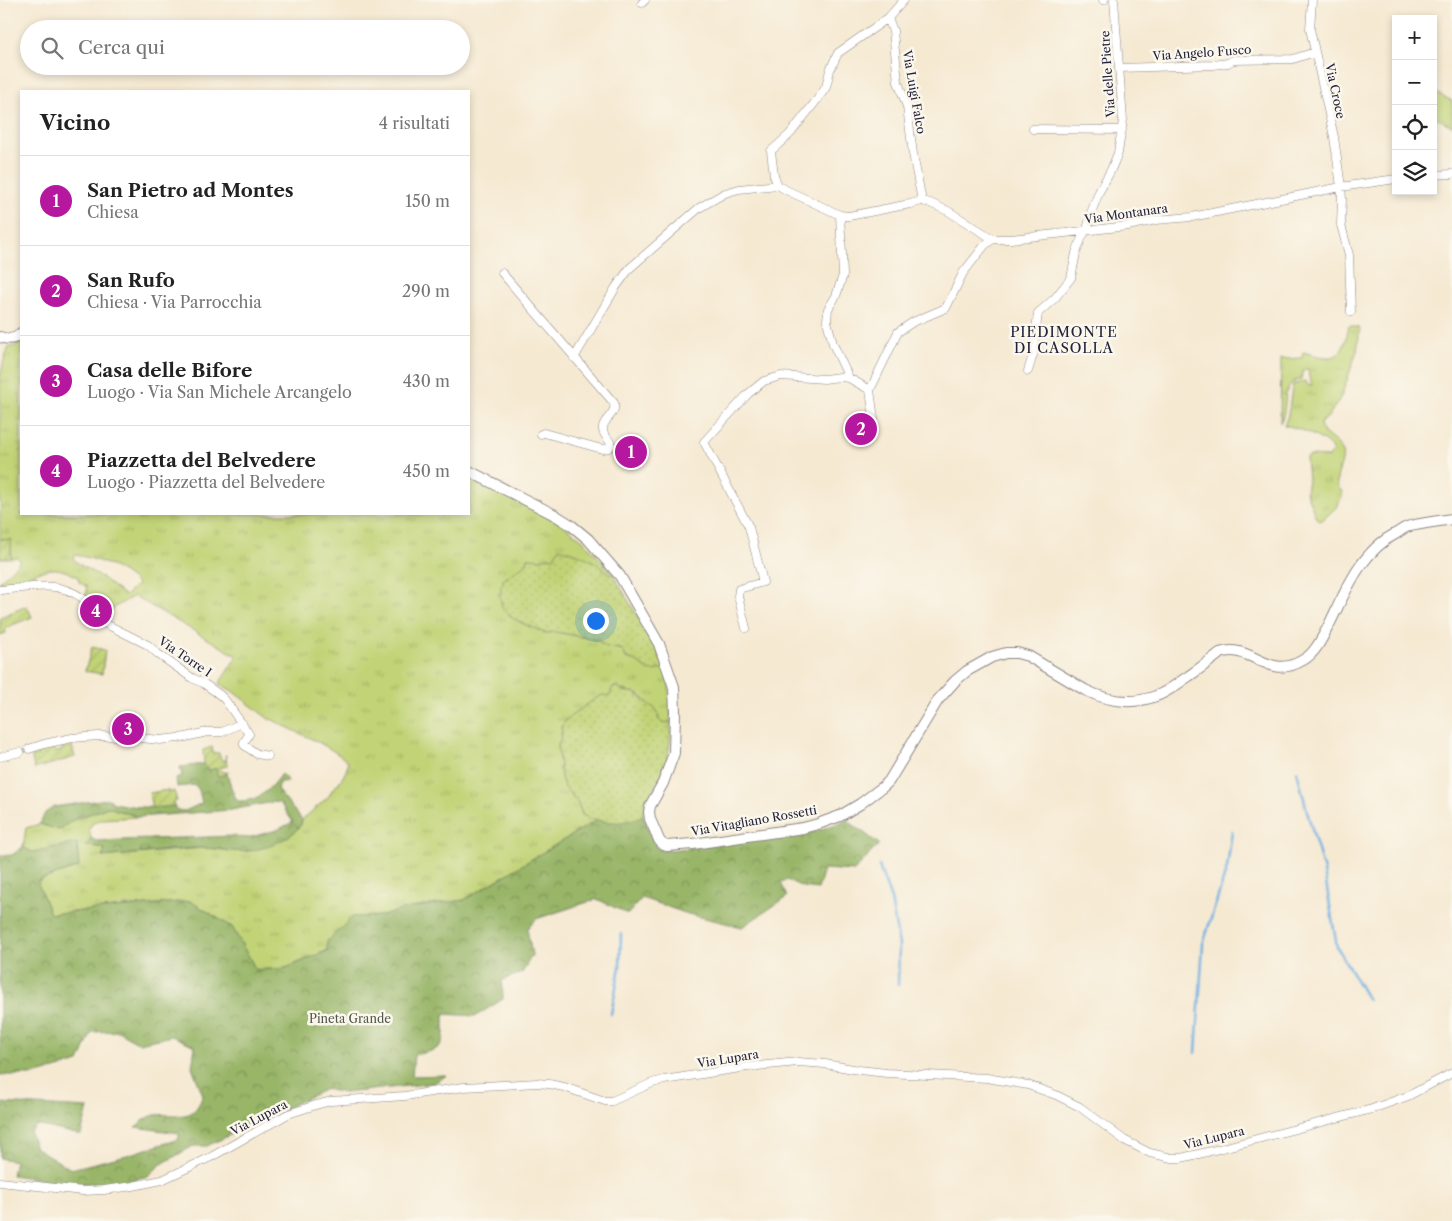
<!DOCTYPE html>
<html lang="it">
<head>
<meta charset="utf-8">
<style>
  :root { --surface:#fff; --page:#f2f2f2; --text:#222; --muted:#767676; --line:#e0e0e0; --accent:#b5179e }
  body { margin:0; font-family:"Libre Caslon Text",serif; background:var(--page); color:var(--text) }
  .controls { position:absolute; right:15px; top:15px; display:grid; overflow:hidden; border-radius:0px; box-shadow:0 2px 8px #0003 }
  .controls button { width:45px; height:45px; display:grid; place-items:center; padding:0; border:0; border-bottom:1px solid var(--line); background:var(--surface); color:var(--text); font:25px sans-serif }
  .you { position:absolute; left:595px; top:620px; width:18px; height:18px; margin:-12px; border:4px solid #fff; border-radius:50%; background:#1a73e8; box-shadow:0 0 0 8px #1a73e833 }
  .badge { display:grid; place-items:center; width:32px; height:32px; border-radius:50%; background:var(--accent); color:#fff; font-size:16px; font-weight:700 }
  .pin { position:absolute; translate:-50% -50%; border:2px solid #fff; box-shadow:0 1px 5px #0006 }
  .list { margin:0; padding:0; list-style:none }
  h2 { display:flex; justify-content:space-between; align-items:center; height:65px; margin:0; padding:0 20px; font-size:21px }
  h2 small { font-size:16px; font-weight:400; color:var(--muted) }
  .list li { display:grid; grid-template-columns:32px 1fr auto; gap:15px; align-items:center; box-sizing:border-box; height:90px; padding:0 20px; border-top:1px solid var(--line) }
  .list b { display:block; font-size:19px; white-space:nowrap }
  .list p { margin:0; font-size:16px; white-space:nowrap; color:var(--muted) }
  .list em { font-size:16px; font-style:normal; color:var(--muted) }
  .icon { flex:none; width:28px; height:28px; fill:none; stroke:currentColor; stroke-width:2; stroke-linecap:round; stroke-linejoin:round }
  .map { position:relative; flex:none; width:1452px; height:1221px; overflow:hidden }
  .search { position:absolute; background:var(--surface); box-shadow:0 2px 8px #0003; left:20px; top:20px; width:450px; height:55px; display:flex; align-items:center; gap:12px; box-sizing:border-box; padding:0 18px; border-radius:28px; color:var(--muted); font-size:19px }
  .panel { position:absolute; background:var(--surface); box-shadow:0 2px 8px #0003; left:20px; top:90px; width:450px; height:425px; border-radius:0px }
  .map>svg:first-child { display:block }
</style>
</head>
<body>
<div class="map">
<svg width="1452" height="1221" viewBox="0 0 1452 1221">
  <defs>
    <pattern id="grass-tufts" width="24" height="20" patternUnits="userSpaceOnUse" patternTransform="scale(1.25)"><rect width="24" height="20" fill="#c1d376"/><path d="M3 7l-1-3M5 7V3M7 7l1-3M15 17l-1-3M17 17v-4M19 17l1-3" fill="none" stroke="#a6b567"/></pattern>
    <pattern id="forest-crowns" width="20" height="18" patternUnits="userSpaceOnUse" patternTransform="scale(1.25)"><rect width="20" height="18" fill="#98b567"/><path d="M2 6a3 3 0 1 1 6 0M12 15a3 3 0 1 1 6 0" fill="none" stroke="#7c9356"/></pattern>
    <pattern id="park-dots" width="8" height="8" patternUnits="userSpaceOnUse" patternTransform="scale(1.25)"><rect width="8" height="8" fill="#c1d376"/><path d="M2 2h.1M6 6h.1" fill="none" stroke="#a6b567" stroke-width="1.8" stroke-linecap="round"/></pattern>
    <pattern id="garden-furrows" width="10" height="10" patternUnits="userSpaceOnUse" patternTransform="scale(1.25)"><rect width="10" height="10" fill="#c1d376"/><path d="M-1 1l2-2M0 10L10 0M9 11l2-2" fill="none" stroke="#a6b567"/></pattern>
  </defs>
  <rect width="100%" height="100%" fill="#fbf7ec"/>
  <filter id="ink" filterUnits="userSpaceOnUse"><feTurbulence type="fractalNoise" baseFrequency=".02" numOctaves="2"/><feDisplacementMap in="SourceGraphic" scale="10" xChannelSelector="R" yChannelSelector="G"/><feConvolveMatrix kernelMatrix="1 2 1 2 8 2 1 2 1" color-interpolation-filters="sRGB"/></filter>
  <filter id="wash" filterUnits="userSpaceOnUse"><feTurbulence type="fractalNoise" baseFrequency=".0096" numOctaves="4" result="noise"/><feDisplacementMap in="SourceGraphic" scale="20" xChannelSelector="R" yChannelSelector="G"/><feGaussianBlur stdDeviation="1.12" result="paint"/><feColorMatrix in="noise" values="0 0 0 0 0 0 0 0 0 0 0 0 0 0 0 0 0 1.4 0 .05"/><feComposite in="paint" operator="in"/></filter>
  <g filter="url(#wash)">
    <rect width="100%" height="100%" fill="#f5e9d2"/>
    <path fill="url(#grass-tufts)" stroke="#727a58" fill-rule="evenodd" d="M 1349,326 L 1360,328 L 1357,351 L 1341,397 L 1327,418 L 1320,423 C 1321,437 1338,439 1342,451 C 1346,466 1328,481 1343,492 C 1340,507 1332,511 1321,521 L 1316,518 L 1306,492 L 1308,479 L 1306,458 L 1309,456 L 1329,457 C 1331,454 1333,453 1332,450 C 1330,440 1293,426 1284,425 C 1291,412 1289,399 1293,385 L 1305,381 L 1309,386 L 1312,385 L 1309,377 L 1308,369 L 1303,370 L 1301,379 C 1278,387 1290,405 1280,423 L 1281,359 L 1302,358 L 1303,352 C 1336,361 1342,361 1349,326 Z
      M 21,340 L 21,514 L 469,514 L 469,475 L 562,524 L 583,540 L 613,574 L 609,576 L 603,568 L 557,553 L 553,559 L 547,557 L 542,559 L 528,558 L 527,563 L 504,580 L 522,623 L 545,633 L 556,632 L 593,639 L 599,641 C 604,649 615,647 623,650 L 626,658 L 634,660 L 640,663 L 661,669 L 665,668 L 669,685 L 671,722 L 662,723 L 659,720 L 658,713 L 655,708 L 651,706 L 640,695 L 620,689 L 610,696 L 567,719 L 562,726 L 561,738 L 558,747 L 561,777 L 565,788 L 578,802 L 582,815 L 597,820 L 464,900 L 404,909 L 382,916 L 353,917 L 328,950 L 286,968 L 256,970 L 232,927 L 190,901 L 50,914 L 37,881 L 79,867 L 76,843 L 32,852 L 23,847 L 26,828 L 40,824 L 59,830 L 73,820 L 108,807 L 138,817 L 103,819 L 93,823 L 89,829 L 91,838 L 86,846 L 100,847 L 105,850 L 102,857 L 203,848 L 248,851 L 272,845 L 301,825 L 302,820 L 328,797 C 330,795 331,792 332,790 C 338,783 347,775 348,762 C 327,743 296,733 271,719 L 270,720 L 231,690 L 219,684 L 237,656 L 134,596 L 115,607 L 108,614 L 101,609 L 100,601 L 98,599 L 85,597 L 87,591 L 86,586 L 79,582 L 78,577 C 70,573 61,568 52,569 C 34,570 16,583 0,589 L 0,581 L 20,561 L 17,557 L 11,558 L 11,540 L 0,539 L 0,378 L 4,359 L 9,347 L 16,346 ZM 75,555 C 94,558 124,568 137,584 L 125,596 L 101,577 L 79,564 L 73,559 Z"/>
    <path fill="url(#forest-crowns)" stroke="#5d6c51" d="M 204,764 L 209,770 L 216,768 L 219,776 L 227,774 L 232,790 L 237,801 C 260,801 268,791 281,774 L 288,780 L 286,783 L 281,781 L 277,787 L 278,791 L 302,820 C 300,836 263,850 248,851 C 233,853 217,848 202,848 C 169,849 135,854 102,857 L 105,849 L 100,847 L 86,846 L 91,838 L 96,841 L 234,836 L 247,838 L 277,830 L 293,822 L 280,803 L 273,802 L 231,810 L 138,817 L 108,807 L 73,820 L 59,830 L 40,824 L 45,813 L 54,807 L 107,799 L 111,800 L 111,802 C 132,808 152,808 174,806 L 176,810 L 185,811 L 202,803 L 199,790 L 195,785 L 177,787 L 176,778 L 182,776 L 180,767 Z
      M 643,815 L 656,847 L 663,851 L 811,833 L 847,820 L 879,844 L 854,871 L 824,869 L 818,889 L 803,887 L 787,880 L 781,883 L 787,897 L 742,927 L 688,914 L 642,898 L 628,914 L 597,899 L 536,919 L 527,929 L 532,955 L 522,973 L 502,980 L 503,999 L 476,1016 L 444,1014 C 444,1047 447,1048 414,1055 L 412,1076 L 447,1075 L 434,1083 L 344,1093 L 326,1089 L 207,1146 L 193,1146 L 160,1165 L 148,1176 L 131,1180 L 99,1184 L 61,1183 L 12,1175 L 15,1161 L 0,1158 L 0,1103 L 88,1108 L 81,1135 L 37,1125 L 30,1133 L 36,1148 L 71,1169 L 127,1155 L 179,1139 L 179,1133 L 135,1127 C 141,1123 148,1116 155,1115 C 180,1112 192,1125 203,1095 L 192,1067 L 195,1046 L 172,1036 L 139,1043 L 118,1031 L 92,1032 L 79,1062 L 34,1075 L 0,1075 L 0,856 L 12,855 L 23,847 L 32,852 L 77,843 L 79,867 L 37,881 L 50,914 L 190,901 L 232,927 L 256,970 L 286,968 L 327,951 L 327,941 L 353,917 L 382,916 L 404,909 L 464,900 L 597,820 C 613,823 629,823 643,815 Z"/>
    <path fill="url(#park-dots)" stroke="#727a58" d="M 559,548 C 578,554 597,559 609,575 L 613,574 L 656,648 L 665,668 L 655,671 L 648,670 L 634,660 L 626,658 L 623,650 C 614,647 604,649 599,641 L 593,639 L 556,632 L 545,633 L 522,623 L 514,619 L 502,608 L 500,596 L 501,585 L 503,584 L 503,580 L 527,563 L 528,558 L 542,559 L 547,557 L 553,558 Z
      M 618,686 C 621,692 628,692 634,692 L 651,706 L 655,708 L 658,713 L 659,720 L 662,723 L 671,722 C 671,738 670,753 664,768 C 658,785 646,798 643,815 C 623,826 602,823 582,815 L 578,802 L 565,788 L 561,777 L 558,747 L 561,738 L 562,726 L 567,719 L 596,698 L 603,695 L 610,696 L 612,688 Z"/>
    <path fill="url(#garden-furrows)" stroke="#727a58" d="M 0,539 L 11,540 L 11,558 L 0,558 Z
      M 27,606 L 32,617 L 5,628 L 6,633 L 0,635 L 0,617 Z
      M 92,647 L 105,650 L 102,674 L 85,671 Z
      M 53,745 L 55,752 L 62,751 L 61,748 L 72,746 L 75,757 L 34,769 L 32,757 L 38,755 L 37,752 L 39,751 L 39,748 Z
      M 212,747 L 213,753 L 219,753 L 222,761 L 226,760 L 225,755 L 226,755 L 227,766 L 220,768 L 221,772 L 228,772 L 227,774 L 218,776 L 216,768 L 209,770 L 204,764 L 203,750 Z
      M 168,790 L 168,793 L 174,791 L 177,801 L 173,802 L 174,806 L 152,808 L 149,793 Z"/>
    <path fill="#c1d376" stroke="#727a58" d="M 1433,91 L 1452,101 L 1452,126 L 1433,116 Z"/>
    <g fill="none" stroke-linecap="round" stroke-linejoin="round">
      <path stroke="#6caee1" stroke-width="2.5" d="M 1297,771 L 1308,815 L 1324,871 L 1337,947 L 1368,1000
        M 879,866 L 891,899 L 899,945 L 898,985
        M 611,1014 L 620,967 L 621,934
        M 1196,1053 L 1203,944 L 1227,868 L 1232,831"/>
    </g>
  </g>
  <g filter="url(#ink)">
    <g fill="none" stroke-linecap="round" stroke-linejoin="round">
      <defs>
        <path id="minor" d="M 904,0 L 888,18 L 838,53 L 830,70 L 826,87 L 820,96 L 790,134 L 771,151 L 774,176 L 778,185 L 786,190 L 840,215 L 849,216 L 910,204 L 922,201
          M 1103,0 L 1104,0
          M 1312,0 L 1310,29 L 1334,137 L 1341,187 L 1342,199 L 1341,225 L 1349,255 L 1351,312
          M 642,3 L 645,0
          M 888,18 L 893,31 L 898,82 L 907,107 L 913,154 L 922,201
          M 1120,68 L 1213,65 L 1228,63 L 1233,60 L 1293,59 L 1315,52
          M 1033,129 L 1122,130
          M 1433,175 L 1452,174
          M 922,201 L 930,203 L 948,211 L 993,239 L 1011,239 L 1128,226 L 1156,220 L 1192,217 L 1341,187 L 1396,179
          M 840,215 L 843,275 L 836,296 L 828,309 L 827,321 L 833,344 L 849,378
          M 502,273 L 614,403 C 617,415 601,420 603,430 C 603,435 610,440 612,445 L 609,448 L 602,449 L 544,433 L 541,434
          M 574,358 L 616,287 L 630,268 L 669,234 L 699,208 L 725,193 L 739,189 L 778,185
          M 1028,371 L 1033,355 L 1038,313 L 1055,298 L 1071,278 L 1076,253 L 1082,237 L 1087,230 L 1091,213 L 1099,192 L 1111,170 L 1118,153 L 1123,120 L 1114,0
          M 870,390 L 898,332 L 913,322 L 946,308 L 963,273 L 985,245 L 993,239
          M 870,390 L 874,419
          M 0,590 C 39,587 62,578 94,607 L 94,618 L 148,645 L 158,654 L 192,678 L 203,683 L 220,695 L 225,700 L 249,734 L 248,736 L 244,742 L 244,745 L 257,754 L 268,756
          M 746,628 L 738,596 L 739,589 L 763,582 L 749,527 L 704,442 L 748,394 L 764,381 L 781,376 L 824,379 L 840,377 L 849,378 L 870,390
          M 29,749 L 44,744 L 72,738 L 99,736 L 131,737 L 160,740 L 186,737 L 207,732 L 222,732 L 242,723
          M 0,757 L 20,752
          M 0,1182 L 83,1191 L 104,1190 L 133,1186 L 162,1180 L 211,1157 L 288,1114 L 316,1105 L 331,1101 L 405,1096 L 464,1087 L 537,1083 L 549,1084 L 564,1087 L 596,1098 L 605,1101 L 612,1101 L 652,1083 L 664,1080 L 747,1067 L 798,1062 L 825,1064 L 859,1070 L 887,1073 L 987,1078 L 1028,1085 L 1056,1095 L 1080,1107 L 1124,1140 L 1150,1153 L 1172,1158 L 1181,1158 L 1207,1152 L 1372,1109 L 1408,1096 L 1452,1073"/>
        <path id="tertiary" d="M 0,337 C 8,340 15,340 21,333
          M 469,471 L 555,515 L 571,525 L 588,539 L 620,576 L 659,644 L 674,687 L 675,712 L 674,753 L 663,783 L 650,806 L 649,812 L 650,819 L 659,840 L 662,844 L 667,846 L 693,844 L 803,828 L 818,824 L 840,816 L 860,804 L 884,786 L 889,781 L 938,700 L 955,681 L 967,671 L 992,657 L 1006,653 L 1017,653 L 1028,656 L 1085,690 C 1107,701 1132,705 1156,696 C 1168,692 1178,683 1189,676 C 1199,669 1210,661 1220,653 C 1252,642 1267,682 1303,660 C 1316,653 1323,636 1330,623 C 1346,590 1362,550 1397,533 C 1401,530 1406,527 1410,526 C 1424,523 1438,521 1452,519"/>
      </defs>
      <use href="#minor" stroke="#8c8686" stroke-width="9"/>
      <use href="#tertiary" stroke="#8c8686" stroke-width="12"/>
      <use href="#minor" stroke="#fff" stroke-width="8"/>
      <use href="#tertiary" stroke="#fff" stroke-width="10"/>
    </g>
  </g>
  <g text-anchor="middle" stroke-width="5" stroke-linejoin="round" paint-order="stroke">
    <g font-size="12" fill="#22223b" stroke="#fbf7ec">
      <text transform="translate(1202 53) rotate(-4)" y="4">Via Angelo Fusco</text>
      <text transform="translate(1108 74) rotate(-94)" y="4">Via delle Pietre</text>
      <text transform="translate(1335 91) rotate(78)" y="4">Via Croce</text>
      <text transform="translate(914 92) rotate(80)" y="4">Via Luigi Falco</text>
      <text transform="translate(1126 214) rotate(-8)" y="4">Via Montanara</text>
      <text transform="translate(185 657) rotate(34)" y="4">Via Torre I</text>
      <text transform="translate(754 821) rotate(-10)" y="4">Via Vitagliano Rossetti</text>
      <text transform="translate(728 1059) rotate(-9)" y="4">Via Lupara</text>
      <text transform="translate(259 1118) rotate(-28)" y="4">Via Lupara</text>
      <text transform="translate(1214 1138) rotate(-14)" y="4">Via Lupara</text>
    </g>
    <g font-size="12" fill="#52574d" stroke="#fbf7ec">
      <text x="350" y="1023">Pineta Grande</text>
    </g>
    <g font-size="14" letter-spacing="1" fill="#22223b" stroke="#fbf7ec">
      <text x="1064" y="337">PIEDIMONTE<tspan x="1064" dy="16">DI CASOLLA</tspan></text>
    </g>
  </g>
</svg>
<div class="controls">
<button>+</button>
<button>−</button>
<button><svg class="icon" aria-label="locate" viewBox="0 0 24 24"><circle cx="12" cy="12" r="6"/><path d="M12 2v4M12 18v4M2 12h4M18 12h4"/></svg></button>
<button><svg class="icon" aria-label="layers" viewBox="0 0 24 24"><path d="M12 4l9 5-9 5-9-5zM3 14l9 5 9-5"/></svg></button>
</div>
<div class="you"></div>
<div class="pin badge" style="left:631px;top:452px">1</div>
<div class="pin badge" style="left:861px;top:429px">2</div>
<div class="pin badge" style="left:128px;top:729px">3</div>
<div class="pin badge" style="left:96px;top:611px">4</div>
<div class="search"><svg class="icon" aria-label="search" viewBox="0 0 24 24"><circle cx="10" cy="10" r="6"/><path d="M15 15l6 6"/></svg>Cerca qui</div>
<section class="panel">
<h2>Vicino<small>4 risultati</small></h2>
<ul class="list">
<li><span class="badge">1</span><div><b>San Pietro ad Montes</b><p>Chiesa</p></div><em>150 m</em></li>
<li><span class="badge">2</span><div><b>San Rufo</b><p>Chiesa · Via Parrocchia</p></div><em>290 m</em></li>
<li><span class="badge">3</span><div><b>Casa delle Bifore</b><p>Luogo · Via San Michele Arcangelo</p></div><em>430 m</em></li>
<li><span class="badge">4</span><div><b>Piazzetta del Belvedere</b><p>Luogo · Piazzetta del Belvedere</p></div><em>450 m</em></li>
</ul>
</section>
</div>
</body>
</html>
